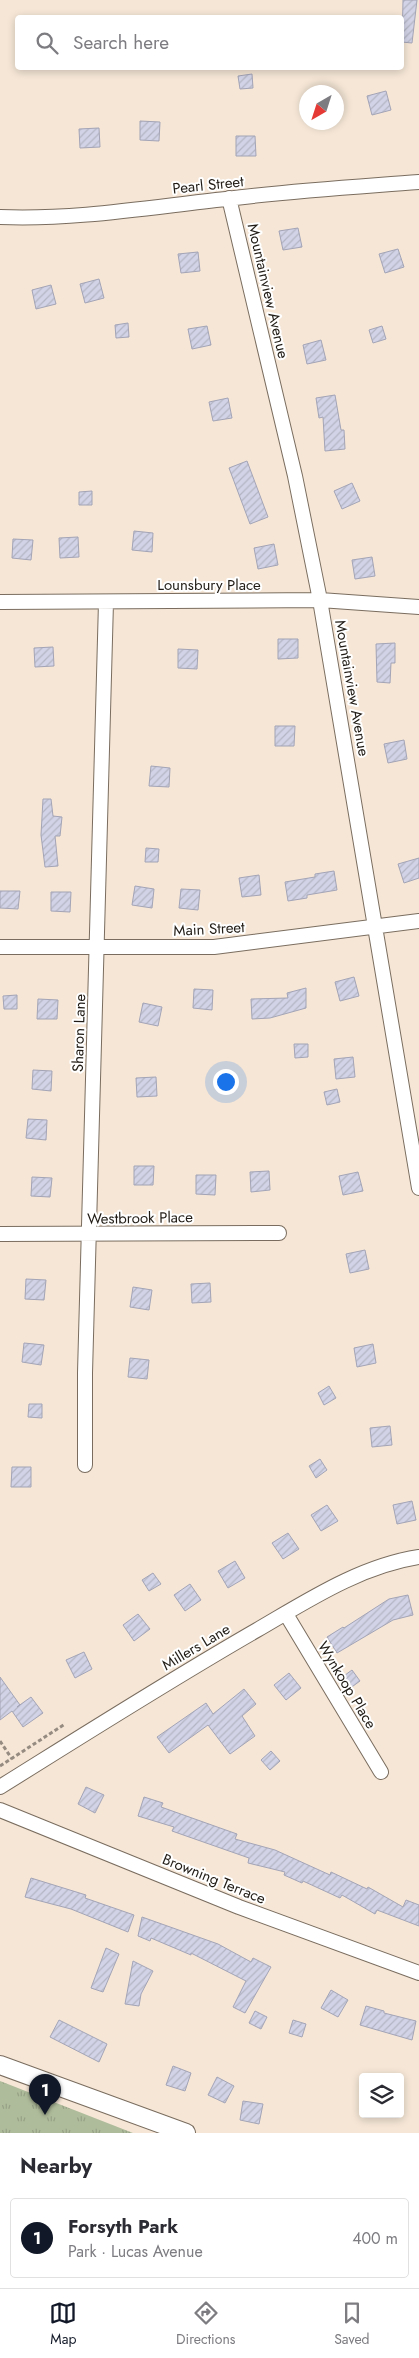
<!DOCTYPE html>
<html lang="en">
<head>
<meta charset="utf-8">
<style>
  :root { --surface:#fff; --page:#f7f7f7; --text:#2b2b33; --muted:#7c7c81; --line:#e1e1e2; --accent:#111827 }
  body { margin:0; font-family:Jost,sans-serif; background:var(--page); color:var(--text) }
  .controls { position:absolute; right:15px; bottom:15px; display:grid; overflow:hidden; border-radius:5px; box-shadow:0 2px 8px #0003 }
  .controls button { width:45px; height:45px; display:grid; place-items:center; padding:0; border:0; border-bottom:1px solid var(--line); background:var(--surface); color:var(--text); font:25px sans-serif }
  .compass { position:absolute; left:299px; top:85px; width:45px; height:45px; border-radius:50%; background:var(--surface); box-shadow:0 2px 8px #0003; rotate:219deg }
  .you { position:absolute; left:225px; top:1081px; width:18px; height:18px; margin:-12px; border:4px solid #fff; border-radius:50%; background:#1a73e8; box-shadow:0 0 0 8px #1a73e833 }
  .badge { display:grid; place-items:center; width:32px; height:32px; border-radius:50%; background:var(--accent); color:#fff; font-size:16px; font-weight:700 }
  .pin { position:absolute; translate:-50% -41px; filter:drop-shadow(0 1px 2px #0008) }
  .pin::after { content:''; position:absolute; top:26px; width:18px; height:15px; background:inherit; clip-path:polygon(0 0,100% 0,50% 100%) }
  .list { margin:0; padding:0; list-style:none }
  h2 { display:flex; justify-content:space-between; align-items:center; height:65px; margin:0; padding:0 20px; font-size:21px }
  h2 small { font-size:16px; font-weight:400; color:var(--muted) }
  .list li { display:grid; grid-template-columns:32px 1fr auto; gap:15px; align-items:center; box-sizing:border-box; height:80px; margin:0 10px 10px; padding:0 10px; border:1px solid var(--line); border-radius:5px }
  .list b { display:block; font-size:19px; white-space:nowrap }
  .list p { margin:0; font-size:16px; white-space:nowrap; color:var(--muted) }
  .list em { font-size:16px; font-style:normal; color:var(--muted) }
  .icon { flex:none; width:28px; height:28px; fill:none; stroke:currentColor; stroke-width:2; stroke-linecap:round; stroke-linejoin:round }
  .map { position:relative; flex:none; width:419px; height:2133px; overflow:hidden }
  .search { position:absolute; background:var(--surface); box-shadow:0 2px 8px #0003; left:15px; right:15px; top:15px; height:55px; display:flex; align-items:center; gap:12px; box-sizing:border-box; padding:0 18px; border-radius:5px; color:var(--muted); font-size:19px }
  .sheet { height:155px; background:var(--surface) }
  nav { display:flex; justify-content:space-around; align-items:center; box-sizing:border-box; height:70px; border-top:1px solid var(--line); background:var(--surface); font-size:14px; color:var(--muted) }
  nav a { display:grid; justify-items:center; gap:2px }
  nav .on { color:var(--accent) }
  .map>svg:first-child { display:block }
</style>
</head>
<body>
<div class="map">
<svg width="419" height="2133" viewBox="0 0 419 2133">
  <defs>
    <pattern id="park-tufts" width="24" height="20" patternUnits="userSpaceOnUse" patternTransform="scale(1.25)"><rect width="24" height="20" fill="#afbc9b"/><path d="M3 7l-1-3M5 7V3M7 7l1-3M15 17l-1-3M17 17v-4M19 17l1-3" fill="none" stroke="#96a185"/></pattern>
    <pattern id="building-hatch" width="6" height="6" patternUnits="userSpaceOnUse" patternTransform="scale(1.25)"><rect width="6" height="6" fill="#d2d3e6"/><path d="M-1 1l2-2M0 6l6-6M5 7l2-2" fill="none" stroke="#b4b5c4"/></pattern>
  </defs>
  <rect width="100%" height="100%" fill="#f5e6d6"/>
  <path fill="url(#park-tufts)" d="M 0,2081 L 133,2133 L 0,2133 Z"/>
  <path fill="url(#building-hatch)" stroke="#a3a4b6" d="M 403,0 L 417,0 L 412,43 L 402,42 Z
    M 252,74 L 253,88 L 240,89 L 238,76 Z
    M 386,91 L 391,110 L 372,115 L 367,96 Z
    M 140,121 L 160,122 L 159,141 L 140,140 Z
    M 99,128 L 100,147 L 80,148 L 79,129 Z
    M 236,136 L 255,136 L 256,156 L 236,156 Z
    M 298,228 L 302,247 L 283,250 L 279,231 Z
    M 398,249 L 404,267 L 385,273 L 379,254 Z
    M 198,252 L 200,271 L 181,273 L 178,254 Z
    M 99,279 L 104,298 L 85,303 L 80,284 Z
    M 51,285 L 56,304 L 36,309 L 32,290 Z
    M 128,323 L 129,337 L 116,338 L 115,325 Z
    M 207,326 L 211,345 L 192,349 L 188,329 Z
    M 382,326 L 386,339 L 373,343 L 369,330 Z
    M 321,340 L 326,360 L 307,364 L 303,345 Z
    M 335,395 L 341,430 L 344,430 L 345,449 L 325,451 L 323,417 L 319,418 L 316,398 Z
    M 228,398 L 232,418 L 213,421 L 209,402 Z
    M 247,461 L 268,517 L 250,524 L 229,468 Z
    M 352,483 L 360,501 L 342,509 L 334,491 Z
    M 92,491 L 92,505 L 79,505 L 79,492 Z
    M 134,531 L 153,533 L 152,552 L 132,550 Z
    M 78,537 L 79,557 L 60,558 L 59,538 Z
    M 13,539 L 33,540 L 31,560 L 12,558 Z
    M 274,544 L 278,565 L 258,569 L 254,548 Z
    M 372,557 L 375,576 L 355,579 L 352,560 Z
    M 278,639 L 298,639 L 298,658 L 278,659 Z
    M 395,643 L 395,663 L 391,663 L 390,683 L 377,682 L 376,644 Z
    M 53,647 L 54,666 L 35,667 L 34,648 Z
    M 178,649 L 198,650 L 197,669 L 178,668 Z
    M 275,726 L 295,726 L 294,746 L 275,746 Z
    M 404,740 L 407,759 L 388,763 L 384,744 Z
    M 151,766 L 170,768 L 169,787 L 149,786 Z
    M 43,799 L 51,799 L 53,816 L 62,817 L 60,836 L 55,836 L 58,866 L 45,867 L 41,835 Z
    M 146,848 L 159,849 L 158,862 L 145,862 Z
    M 419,858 L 419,878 L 404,883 L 398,864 Z
    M 334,871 L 337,890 L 307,895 L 307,898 L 288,901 L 285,882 L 315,877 L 315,874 Z
    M 259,875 L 261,895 L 242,897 L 239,878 Z
    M 135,886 L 154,889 L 152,908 L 132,905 Z
    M 181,889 L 200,890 L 198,910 L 179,908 Z
    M 0,891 L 20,891 L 18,909 L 0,908 Z
    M 51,892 L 71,892 L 70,912 L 51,911 Z
    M 354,977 L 359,996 L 340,1001 L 335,982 Z
    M 306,988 L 306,1008 L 270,1018 L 252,1019 L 251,999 L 288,998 L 287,993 Z
    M 194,989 L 213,990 L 212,1010 L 193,1008 Z
    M 17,995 L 17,1009 L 4,1009 L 3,996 Z
    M 38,999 L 58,1000 L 57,1019 L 37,1019 Z
    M 143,1003 L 162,1007 L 158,1026 L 139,1022 Z
    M 294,1044 L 308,1044 L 308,1057 L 295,1058 Z
    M 353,1057 L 355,1077 L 336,1079 L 334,1059 Z
    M 33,1070 L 52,1071 L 51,1091 L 32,1089 Z
    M 156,1077 L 157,1096 L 137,1097 L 136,1078 Z
    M 337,1089 L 340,1102 L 327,1105 L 324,1092 Z
    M 28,1119 L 47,1120 L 46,1140 L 26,1138 Z
    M 134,1166 L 154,1166 L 153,1185 L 134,1185 Z
    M 269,1171 L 270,1190 L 251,1192 L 250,1172 Z
    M 358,1172 L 363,1191 L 343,1195 L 339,1176 Z
    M 196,1175 L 216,1175 L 215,1195 L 196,1194 Z
    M 32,1177 L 52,1178 L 50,1197 L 31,1196 Z
    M 365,1250 L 369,1269 L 350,1273 L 346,1254 Z
    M 26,1279 L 46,1280 L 44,1300 L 25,1299 Z
    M 210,1283 L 211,1302 L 192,1303 L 191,1284 Z
    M 133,1287 L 152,1290 L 149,1310 L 130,1307 Z
    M 24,1343 L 44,1345 L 41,1365 L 22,1362 Z
    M 373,1344 L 376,1363 L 357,1367 L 354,1348 Z
    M 130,1358 L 149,1360 L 147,1379 L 128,1377 Z
    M 329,1386 L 336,1398 L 324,1405 L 318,1393 Z
    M 29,1404 L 42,1404 L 42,1418 L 28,1417 Z
    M 390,1426 L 392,1445 L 372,1447 L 370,1428 Z
    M 320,1459 L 327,1470 L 316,1478 L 309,1466 Z
    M 12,1467 L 31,1467 L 31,1487 L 11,1487 Z
    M 412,1501 L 416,1520 L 397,1524 L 393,1505 Z
    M 327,1505 L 338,1521 L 321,1531 L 311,1515 Z
    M 288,1533 L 299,1549 L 283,1559 L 272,1543 Z
    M 235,1561 L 245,1578 L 228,1588 L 218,1571 Z
    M 153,1573 L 161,1584 L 149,1591 L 142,1580 Z
    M 190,1584 L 201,1600 L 185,1611 L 174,1595 Z
    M 408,1595 L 413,1615 L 393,1620 L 337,1653 L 327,1637 L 343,1627 L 344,1628 L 389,1599 Z
    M 138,1614 L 150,1629 L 134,1641 L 123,1625 Z
    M 84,1652 L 92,1669 L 75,1678 L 66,1660 Z
    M 352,1670 L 360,1681 L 349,1689 L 341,1678 Z
    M 289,1673 L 301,1688 L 286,1700 L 274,1685 Z
    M 0,1677 L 20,1705 L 17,1707 L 31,1697 L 43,1713 L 23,1727 L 12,1711 L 0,1720 Z
    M 244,1689 L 256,1704 L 242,1716 L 255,1736 L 230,1754 L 208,1725 L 169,1753 L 157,1737 L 206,1703 L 213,1714 Z
    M 271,1751 L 280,1761 L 270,1770 L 261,1760 Z
    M 86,1787 L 104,1795 L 95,1813 L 78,1804 Z
    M 144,1797 L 163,1803 L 161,1807 L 237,1834 L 235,1839 L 275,1850 L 330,1875 L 331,1872 L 367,1889 L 368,1887 L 403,1907 L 406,1900 L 419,1905 L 419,1926 L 377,1910 L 375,1914 L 342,1895 L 340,1898 L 303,1881 L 302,1883 L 284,1875 L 285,1872 L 248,1863 L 249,1858 L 172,1831 L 174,1827 L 138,1816 Z
    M 31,1878 L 86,1895 L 85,1898 L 134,1915 L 128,1932 L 71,1909 L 25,1897 Z
    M 142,1917 L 218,1944 L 251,1962 L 253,1958 L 271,1967 L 245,2013 L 233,2007 L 246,1981 L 191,1953 L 191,1955 L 151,1938 L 150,1941 L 138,1936 Z
    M 106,1948 L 119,1954 L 103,1992 L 91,1988 Z
    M 133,1961 L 153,1971 L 141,1994 L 139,2006 L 125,2004 Z
    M 331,1990 L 348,2000 L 338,2017 L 321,2008 Z
    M 366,2006 L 384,2011 L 384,2013 L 416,2021 L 412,2040 L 360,2025 Z
    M 255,2011 L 267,2017 L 261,2029 L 249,2023 Z
    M 59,2020 L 107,2044 L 99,2062 L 50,2037 Z
    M 293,2020 L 306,2024 L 302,2037 L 289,2033 Z
    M 173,2066 L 191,2073 L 185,2091 L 166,2085 Z
    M 217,2077 L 234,2086 L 225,2103 L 208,2095 Z
    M 243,2101 L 263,2104 L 259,2124 L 240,2120 Z"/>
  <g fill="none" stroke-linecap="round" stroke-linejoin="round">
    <defs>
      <path id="minor" d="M 229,198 L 295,476 L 320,600 L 419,1188
        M 0,217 C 76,220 151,207 226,199 C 290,191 355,187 419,182
        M 0,602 L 320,600 L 419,607
        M 0,947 L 214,947 L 419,921
        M 0,1234 L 279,1233
        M 85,1465 L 85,1373 L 106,602
        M 286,1614 L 381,1772
        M 0,1787 C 85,1734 170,1680 257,1630 C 307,1601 360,1566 419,1557
        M 0,1810 L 239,1907 L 419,1973"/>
      <path id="tertiary" d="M 0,2065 L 186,2133"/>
    </defs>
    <use href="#minor" stroke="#7a6d5f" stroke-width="16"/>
    <use href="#tertiary" stroke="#7a6d5f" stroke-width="20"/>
    <path stroke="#968b80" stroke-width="3" stroke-dasharray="4 2.5" stroke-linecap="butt" d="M 0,1741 L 12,1759
      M 0,1766 L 65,1724"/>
    <use href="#minor" stroke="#fff" stroke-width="14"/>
    <use href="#tertiary" stroke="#fff" stroke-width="18"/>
  </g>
  <g text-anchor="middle" stroke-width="4" stroke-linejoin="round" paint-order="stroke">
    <g font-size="15" fill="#201b15" stroke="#fff">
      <text transform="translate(208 185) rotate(-6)" y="5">Pearl Street</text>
      <text transform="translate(268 291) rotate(77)" y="5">Mountainview Avenue</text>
      <text x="209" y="590">Lounsbury Place</text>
      <text transform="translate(352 688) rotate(80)" y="5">Mountainview Avenue</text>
      <text transform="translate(209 929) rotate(-3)" y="5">Main Street</text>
      <text transform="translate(79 1033) rotate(-88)" y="5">Sharon Lane</text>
      <text transform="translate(140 1218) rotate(-1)" y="5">Westbrook Place</text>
      <text transform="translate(196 1647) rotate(-31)" y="5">Millers Lane</text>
      <text transform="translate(347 1685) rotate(59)" y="5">Wynkoop Place</text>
      <text transform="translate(214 1879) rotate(22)" y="5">Browning Terrace</text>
    </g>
  </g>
</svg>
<div class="controls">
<button><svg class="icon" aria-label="layers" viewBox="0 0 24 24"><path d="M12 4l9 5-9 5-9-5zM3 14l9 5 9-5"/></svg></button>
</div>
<svg class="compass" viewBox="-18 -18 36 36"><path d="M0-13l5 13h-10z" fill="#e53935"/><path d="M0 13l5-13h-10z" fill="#7c7c81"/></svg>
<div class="you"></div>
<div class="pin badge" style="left:45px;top:2115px">1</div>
<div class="search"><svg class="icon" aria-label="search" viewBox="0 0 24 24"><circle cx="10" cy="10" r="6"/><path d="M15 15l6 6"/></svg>Search here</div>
</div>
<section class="sheet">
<h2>Nearby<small></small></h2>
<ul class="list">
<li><span class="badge">1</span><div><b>Forsyth Park</b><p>Park · Lucas Avenue</p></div><em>400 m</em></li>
</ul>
</section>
<nav>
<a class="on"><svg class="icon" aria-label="map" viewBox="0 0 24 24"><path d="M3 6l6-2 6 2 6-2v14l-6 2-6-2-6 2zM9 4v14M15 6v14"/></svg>Map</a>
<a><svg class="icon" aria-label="directions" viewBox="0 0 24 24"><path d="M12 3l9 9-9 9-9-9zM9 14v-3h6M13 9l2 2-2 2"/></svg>Directions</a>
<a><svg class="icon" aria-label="saved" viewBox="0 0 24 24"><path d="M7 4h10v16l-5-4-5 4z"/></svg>Saved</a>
</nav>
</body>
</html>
